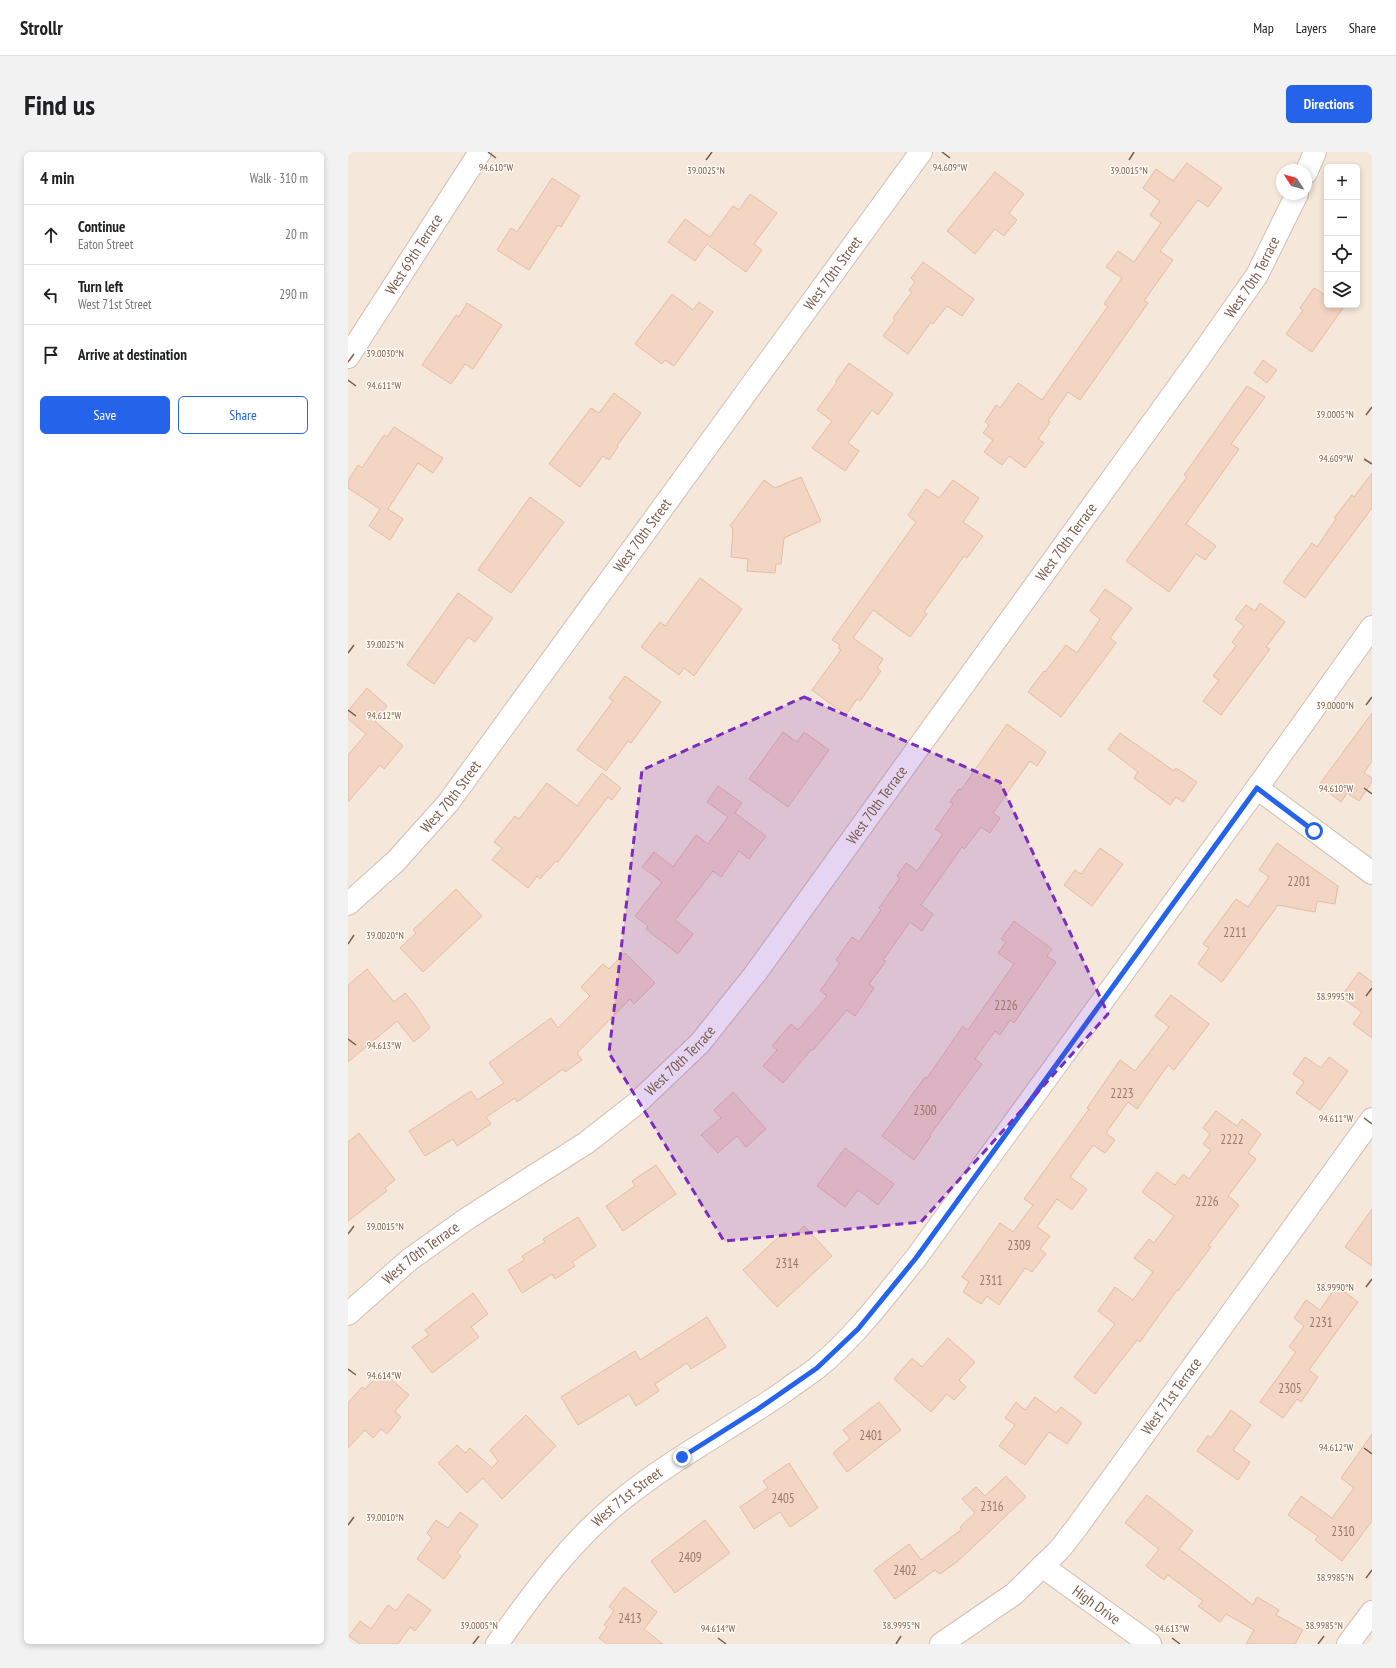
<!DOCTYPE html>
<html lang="en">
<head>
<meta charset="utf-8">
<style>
  :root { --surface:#fff; --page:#f2f2f2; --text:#202124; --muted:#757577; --line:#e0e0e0; --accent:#2563eb }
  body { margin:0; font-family:"PT Sans Narrow",sans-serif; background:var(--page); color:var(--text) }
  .controls { position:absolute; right:12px; top:12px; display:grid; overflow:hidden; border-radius:6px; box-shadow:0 2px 6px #0003 }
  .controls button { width:36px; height:36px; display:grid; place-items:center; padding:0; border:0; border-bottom:1px solid var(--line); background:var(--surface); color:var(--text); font:20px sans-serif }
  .compass { position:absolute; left:928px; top:12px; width:36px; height:36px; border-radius:50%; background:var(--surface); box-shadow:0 2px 6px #0003; rotate:306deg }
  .stop { position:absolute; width:12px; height:12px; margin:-9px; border:3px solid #2563eb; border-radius:50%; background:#fff }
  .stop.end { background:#2563eb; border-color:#fff; box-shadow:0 1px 4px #0008 }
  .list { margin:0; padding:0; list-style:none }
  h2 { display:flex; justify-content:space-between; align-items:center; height:52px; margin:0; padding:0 16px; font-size:17px }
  h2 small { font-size:13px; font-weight:400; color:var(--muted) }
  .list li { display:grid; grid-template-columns:26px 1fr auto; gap:12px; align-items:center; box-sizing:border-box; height:60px; padding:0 16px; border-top:1px solid var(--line) }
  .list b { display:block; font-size:15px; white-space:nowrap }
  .list p { margin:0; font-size:13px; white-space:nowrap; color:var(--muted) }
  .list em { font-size:13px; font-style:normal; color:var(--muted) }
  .actions { display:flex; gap:8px; padding:12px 16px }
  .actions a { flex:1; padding:9px 0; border:1px solid var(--accent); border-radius:6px; text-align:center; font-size:14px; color:var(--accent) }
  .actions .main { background:var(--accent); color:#fff }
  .icon { flex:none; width:22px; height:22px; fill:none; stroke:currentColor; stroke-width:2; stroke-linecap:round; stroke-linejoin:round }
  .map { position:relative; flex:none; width:1024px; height:1492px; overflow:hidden; border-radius:6px }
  header { display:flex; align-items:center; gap:24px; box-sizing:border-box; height:56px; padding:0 20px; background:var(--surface); border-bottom:1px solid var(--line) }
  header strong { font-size:19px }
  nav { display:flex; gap:22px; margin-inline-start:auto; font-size:14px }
  .intro { display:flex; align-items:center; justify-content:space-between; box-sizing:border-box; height:96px; padding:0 24px }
  h1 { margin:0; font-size:28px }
  .button { padding:10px 18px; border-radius:6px; background:var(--accent); color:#fff; font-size:14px; font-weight:700 }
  main { display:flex; gap:24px; padding:0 24px }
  aside { flex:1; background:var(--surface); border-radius:6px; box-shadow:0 2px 6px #0003 }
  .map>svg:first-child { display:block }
</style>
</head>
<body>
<header>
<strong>Strollr</strong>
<nav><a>Map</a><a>Layers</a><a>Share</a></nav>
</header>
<div class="intro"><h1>Find us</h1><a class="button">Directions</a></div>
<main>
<aside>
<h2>4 min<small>Walk · 310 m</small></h2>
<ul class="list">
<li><svg class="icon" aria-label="ahead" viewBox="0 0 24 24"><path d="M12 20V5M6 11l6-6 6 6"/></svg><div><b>Continue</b><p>Eaton Street</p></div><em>20 m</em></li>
<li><svg class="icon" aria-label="left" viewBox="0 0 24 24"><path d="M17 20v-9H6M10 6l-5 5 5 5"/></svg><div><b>Turn left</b><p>West 71st Street</p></div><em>290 m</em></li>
<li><svg class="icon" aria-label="arrive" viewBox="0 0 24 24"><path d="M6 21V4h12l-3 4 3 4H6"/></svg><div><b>Arrive at destination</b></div></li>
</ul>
<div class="actions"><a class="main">Save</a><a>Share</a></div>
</aside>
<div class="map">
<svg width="1024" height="1492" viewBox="0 0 1024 1492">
  <rect width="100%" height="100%" fill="#fdf6ec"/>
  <path fill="#f5e8da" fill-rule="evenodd" d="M 0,0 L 1024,0 L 1024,1492 L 0,1492 ZM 979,15 L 1009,15 L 1009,153 L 979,153 ZM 934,18 L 958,18 L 958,42 L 934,42 Z"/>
  <path fill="#f3d5c3" stroke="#e6bba3" d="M 839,11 L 874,36 L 860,55 L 850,48 L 812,99 L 825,108 L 796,149 L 800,151 L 732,248 L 720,240 L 700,269 L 702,270 L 690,287 L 696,291 L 677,316 L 661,304 L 654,313 L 636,300 L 645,288 L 635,281 L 641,273 L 637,270 L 648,253 L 652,256 L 670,231 L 694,248 L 760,154 L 756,152 L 774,126 L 758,115 L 770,99 L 786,110 L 813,71 L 802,63 L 812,49 L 795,36 L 808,17 L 825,29 Z
    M 647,20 L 676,42 L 661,61 L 669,68 L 656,84 L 647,77 L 627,102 L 599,79 Z
    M 204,26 L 232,44 L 213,75 L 210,73 L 181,118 L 149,98 L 163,76 L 169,80 Z
    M 402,42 L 429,61 L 406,92 L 414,98 L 398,120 L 359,92 L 347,109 L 320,90 L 337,67 L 362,85 L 385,54 L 391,58 Z
    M 575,110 L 626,147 L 614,164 L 599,154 L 585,172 L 583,170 L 560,202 L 535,184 L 547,168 L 545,166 L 564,140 L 561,138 L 567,130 L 563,126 Z
    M 966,136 L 979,144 L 979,153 L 991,153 L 995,156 L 964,200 L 938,182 L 955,158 L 952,156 Z
    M 324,142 L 345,158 L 351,150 L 365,160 L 326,214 L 317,208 L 314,212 L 287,192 Z
    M 119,151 L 154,173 L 125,217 L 117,212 L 103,232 L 74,213 L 108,163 L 111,165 Z
    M 915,208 L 929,218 L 919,231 L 906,221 Z
    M 501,211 L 545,242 L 530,263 L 524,258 L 500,291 L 511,299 L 497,319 L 464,296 L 484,269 L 469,258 L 489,230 L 488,229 Z
    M 899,234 L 917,245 L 883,292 L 891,297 L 838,372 L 868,394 L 857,408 L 848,402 L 821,440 L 778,409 L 839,325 L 836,323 Z
    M 266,241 L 293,261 L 269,294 L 270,295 L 261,308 L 255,304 L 232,335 L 201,312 L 243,256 L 251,261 Z
    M 46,275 L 95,306 L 85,321 L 70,311 L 40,357 L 55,367 L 42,388 L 21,374 L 32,357 L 0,336 L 0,329 L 10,313 L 14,316 L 36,283 L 39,285 Z
    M 1024,321 L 1024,356 L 957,446 L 935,430 L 964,391 L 969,395 L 988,367 L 986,366 L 1004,343 L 1006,345 Z
    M 453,325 L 473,369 L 436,386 L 433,412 L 428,412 L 427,421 L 399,419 L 400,407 L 383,405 L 385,377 L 382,374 L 416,328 L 427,336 Z
    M 605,328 L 631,346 L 615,370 L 635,384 L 619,406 L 616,404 L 576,460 L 579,462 L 562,485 L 525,458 L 505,486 L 535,507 L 529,516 L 533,519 L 512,549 L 509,547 L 498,563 L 464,538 L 493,498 L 490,496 L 492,493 L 484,488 L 568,370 L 560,363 L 578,337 L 591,346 Z
    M 182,345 L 216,370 L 163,441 L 130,418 Z
    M 352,426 L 394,457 L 346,524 L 336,516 L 331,523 L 293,495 L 312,470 L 317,474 Z
    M 757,437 L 784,456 L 762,486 L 768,491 L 713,565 L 680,540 L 696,519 L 697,520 L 718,493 L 729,501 L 752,467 L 742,459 Z
    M 110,441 L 145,466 L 127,490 L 120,485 L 86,532 L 59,513 Z
    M 912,451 L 937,470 L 918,495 L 922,497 L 873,563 L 855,549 L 871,528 L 865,524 L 888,494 L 884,490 L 896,474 L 887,467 L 898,453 L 907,459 Z
    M 277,524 L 313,550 L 283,591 L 280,589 L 258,619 L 229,598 L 265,549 L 261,546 Z
    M 19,536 L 39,554 L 27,569 L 55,594 L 36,617 L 32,613 L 0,650 L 0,603 L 18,582 L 0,567 L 0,559 Z
    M 1024,561 L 1024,609 L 1016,621 L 1024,626 L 1024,630 L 1011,649 L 999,641 L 993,650 L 971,633 Z
    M 659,572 L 698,600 L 689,614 L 682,609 L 645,661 L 652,666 L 642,681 L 633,675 L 616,697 L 614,695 L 588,732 L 573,753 L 585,762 L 574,779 L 562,770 L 535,808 L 538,809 L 521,832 L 526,836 L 507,864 L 499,858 L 465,898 L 464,897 L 435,931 L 415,914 L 429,898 L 424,894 L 443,872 L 450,878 L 479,844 L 472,839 L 492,811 L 488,808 L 504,785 L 511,790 L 533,758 L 531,756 L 552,726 L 549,724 L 558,711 L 569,719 L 595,682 L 587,677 L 605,652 L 602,650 L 611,637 L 613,638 Z
    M 435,580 L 449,590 L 456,580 L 481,598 L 440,655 L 401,627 Z
    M 772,581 L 826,619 L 828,616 L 849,630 L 835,650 L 828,645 L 822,653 L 786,626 L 790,620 L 760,597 Z
    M 254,621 L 273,636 L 264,648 L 260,645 L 210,710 L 208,709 L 192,727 L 189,724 L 180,736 L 144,708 L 154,696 L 146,690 L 167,664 L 171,667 L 199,631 L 229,654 Z
    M 370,634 L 394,651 L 387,661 L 418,684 L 401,707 L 391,699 L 373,725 L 365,719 L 327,768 L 345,782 L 330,802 L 298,777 L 300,774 L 287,764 L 314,730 L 294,715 L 306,700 L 325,715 L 348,683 L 360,692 L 380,665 L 359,650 Z
    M 929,691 L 990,734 L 987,752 L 969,749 L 967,760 L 930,753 L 874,830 L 850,812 L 861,796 L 855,792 L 888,747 L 900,755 L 921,725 L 911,718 Z
    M 752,696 L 775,712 L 744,754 L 716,733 L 727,718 L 733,722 Z
    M 108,737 L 134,764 L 75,820 L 52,796 L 68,781 L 65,778 Z
    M 666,769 L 704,797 L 699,804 L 708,810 L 666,871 L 662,868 L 652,883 L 647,879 L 627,907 L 634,912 L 582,983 L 583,984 L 566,1008 L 534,984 L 577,925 L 579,926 L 615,874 L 620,878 L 666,812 L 650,801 L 658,790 L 653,787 Z
    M 277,801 L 307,831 L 286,852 L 282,847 L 229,901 L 234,908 L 217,920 L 215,917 L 169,950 L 167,946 L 138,965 L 143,972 L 109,994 L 105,987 L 77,1004 L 61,979 L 123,939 L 129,948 L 156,931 L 141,911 L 203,866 L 210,876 L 242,844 L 233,835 L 255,812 L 261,817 Z
    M 19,817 L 46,850 L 57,841 L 68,854 L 82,876 L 66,890 L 49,869 L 0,910 L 0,833 Z
    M 1011,820 L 1024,830 L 1024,886 L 1005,872 L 1014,860 L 993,845 Z
    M 823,843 L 861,872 L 826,918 L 820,913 L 789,957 L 780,950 L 758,981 L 767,988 L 757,1001 L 745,993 L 722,1025 L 739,1037 L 724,1058 L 709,1047 L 689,1075 L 702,1084 L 692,1097 L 698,1102 L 684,1120 L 677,1116 L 651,1153 L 639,1144 L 633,1152 L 615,1140 L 621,1130 L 614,1125 L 652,1071 L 665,1080 L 685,1053 L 676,1047 L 741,957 L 739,956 L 772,908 L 787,919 L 821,875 L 807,864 Z
    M 957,905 L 973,916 L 981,905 L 1000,919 L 972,958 L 948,941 L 956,930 L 945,922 Z
    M 385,940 L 418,977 L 398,995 L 389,984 L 370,1001 L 353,983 L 373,966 L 366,958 Z
    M 868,959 L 889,974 L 894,967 L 913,982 L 900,1001 L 908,1007 L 880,1044 L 891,1053 L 860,1094 L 863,1095 L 830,1139 L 829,1138 L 792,1190 L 789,1188 L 747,1242 L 726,1225 L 767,1172 L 750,1159 L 767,1135 L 785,1148 L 805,1120 L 786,1106 L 801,1087 L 806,1091 L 826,1064 L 794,1040 L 809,1020 L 827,1033 L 835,1022 L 841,1027 L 863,998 L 855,992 L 862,982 L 855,976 Z
    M 11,981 L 47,1028 L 37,1036 L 39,1039 L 0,1069 L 0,990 Z
    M 497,996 L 546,1032 L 530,1053 L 510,1038 L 497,1055 L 469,1034 Z
    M 308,1013 L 328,1042 L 275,1079 L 258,1054 L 287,1034 L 284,1029 Z
    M 1024,1057 L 1024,1114 L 997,1095 Z
    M 230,1065 L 248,1094 L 224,1110 L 227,1114 L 207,1127 L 204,1122 L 174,1141 L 160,1118 L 176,1108 L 174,1104 L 197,1090 L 195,1087 Z
    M 456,1074 L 484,1104 L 429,1155 L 395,1118 L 436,1080 L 443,1086 Z
    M 989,1134 L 1010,1150 L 961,1218 L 970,1225 L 953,1250 L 949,1247 L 935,1266 L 912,1250 L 948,1200 L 941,1195 L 956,1174 L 946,1166 L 958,1148 L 972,1158 Z
    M 125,1141 L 140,1162 L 123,1175 L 131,1185 L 84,1221 L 64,1195 L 81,1183 L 77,1178 Z
    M 359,1165 L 378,1195 L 343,1217 L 339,1211 L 307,1232 L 311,1239 L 288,1254 L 281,1242 L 230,1273 L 213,1245 L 287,1199 L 292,1208 Z
    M 600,1186 L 627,1210 L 611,1228 L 618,1235 L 606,1248 L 599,1242 L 583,1260 L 546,1227 L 564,1206 L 574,1215 Z
    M 34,1219 L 61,1243 L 47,1259 L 53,1265 L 39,1282 L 33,1277 L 25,1286 L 17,1278 L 0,1296 L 0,1251 L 14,1235 L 17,1237 Z
    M 687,1245 L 708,1261 L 713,1255 L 734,1271 L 719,1292 L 701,1280 L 677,1313 L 651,1294 L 667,1273 L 657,1266 L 668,1250 L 677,1258 Z
    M 531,1250 L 553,1278 L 499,1320 L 485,1301 L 502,1287 L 495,1278 Z
    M 883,1258 L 903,1273 L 885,1298 L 902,1310 L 890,1328 L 849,1299 L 860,1283 L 863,1286 Z
    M 178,1263 L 208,1294 L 154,1347 L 135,1326 L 119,1341 L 90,1311 L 109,1293 L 117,1301 L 122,1296 L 144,1316 L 150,1309 L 142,1298 Z
    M 1024,1282 L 1024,1369 L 994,1409 L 967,1388 L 970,1384 L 940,1363 L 953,1344 L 984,1366 L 1006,1336 L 993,1326 Z
    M 441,1311 L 470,1356 L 442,1375 L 432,1360 L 406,1377 L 392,1355 L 420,1336 L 415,1329 Z
    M 658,1324 L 678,1345 L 609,1410 L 592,1422 L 587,1418 L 547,1447 L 526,1418 L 561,1392 L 573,1408 L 614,1377 L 612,1375 L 627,1361 L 614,1347 L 628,1335 L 637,1344 Z
    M 799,1343 L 845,1379 L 831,1397 L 905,1453 L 909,1445 L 931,1458 L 928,1463 L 955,1478 L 947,1492 L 898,1492 L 906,1478 L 878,1462 L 872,1470 L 850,1454 L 855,1449 L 820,1423 L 816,1428 L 798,1414 L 811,1397 L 777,1371 Z
    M 112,1360 L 130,1373 L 109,1401 L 113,1404 L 96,1427 L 69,1407 L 84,1386 L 79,1381 L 88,1368 L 100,1376 Z
    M 357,1368 L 382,1401 L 327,1441 L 303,1409 Z
    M 276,1435 L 309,1460 L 296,1477 L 315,1492 L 259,1492 L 251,1486 L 259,1475 L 256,1473 L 266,1459 L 261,1455 Z
    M 60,1442 L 83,1458 L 67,1479 L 62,1475 L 50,1492 L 12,1492 L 1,1484 L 12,1469 L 23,1477 L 40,1453 L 48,1459 Z"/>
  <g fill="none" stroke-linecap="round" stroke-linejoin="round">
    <defs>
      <g id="minor">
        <path d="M 958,21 L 967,0"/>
        <path id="s1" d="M 0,205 L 132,0"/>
        <path d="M 909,636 L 1024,721"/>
        <path id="s2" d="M 0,752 L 48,709 L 100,651 L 573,0"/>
        <path id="s3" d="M 0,1162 L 61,1108 L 120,1066 L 238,991 L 289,951 L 352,891 L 407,822 L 849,209 L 909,123 L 949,42"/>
        <path id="s4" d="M 694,1414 L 802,1492"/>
        <path id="s5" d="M 149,1492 C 185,1441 222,1390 271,1350 C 322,1308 382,1277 437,1239 C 447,1231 459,1224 469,1216 C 506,1186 538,1143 568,1106 L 909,636 L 1024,475"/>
        <path id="s6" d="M 593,1492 L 666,1442 L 712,1397 L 729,1375 L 1024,967"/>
        <path d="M 1000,1492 L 1024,1460"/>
      </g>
    </defs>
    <use href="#minor" stroke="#d1beb0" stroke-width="24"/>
    <use href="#minor" stroke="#fff" stroke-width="22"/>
  </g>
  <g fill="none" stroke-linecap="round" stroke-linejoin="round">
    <path stroke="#2563eb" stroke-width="5" d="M 334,1305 L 410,1257 L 469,1216 L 510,1177 L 568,1106 L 909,636 L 966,679"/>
  </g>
  <path fill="#7b2cbf" fill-opacity="0.2" stroke="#7b2cbf" stroke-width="3" stroke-dasharray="8 5" stroke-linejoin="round" d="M 456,545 L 652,630 L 760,862 L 573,1070 L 376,1089 L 261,901 L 294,618 Z"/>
  <path fill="none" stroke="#7a5c4d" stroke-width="1.5" d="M 140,0 L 148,6M 594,0 L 602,6M 358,8 L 364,0M 781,8 L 786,0M 0,210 L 6,202M 0,228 L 8,234M 1018,263 L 1024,255M 1016,307 L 1024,312M 0,501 L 6,493M 1018,553 L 1024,545M 0,558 L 8,564M 1016,636 L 1024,642M 0,792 L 6,783M 1018,844 L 1024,836M 0,887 L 8,893M 1016,966 L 1024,972M 0,1082 L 6,1074M 1018,1135 L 1024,1127M 0,1217 L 8,1223M 1016,1296 L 1024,1302M 0,1373 L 6,1365M 1018,1426 L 1024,1418M 370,1486 L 378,1492M 824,1486 L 832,1492M 125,1492 L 131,1484M 548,1492 L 553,1484M 970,1492 L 976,1484"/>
  <g text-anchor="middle" stroke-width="3" stroke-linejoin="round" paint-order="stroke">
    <g font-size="13" fill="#987a6a">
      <text x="951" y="734">2201</text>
      <text x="887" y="785">2211</text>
      <text x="658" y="858">2226</text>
      <text x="774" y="946">2223</text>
      <text x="577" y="963">2300</text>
      <text x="884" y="992">2222</text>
      <text x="859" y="1054">2226</text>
      <text x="671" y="1098">2309</text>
      <text x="439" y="1116">2314</text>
      <text x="643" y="1133">2311</text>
      <text x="973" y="1175">2231</text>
      <text x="942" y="1241">2305</text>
      <text x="523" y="1288">2401</text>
      <text x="435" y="1351">2405</text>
      <text x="644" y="1359">2316</text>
      <text x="995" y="1384">2310</text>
      <text x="342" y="1410">2409</text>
      <text x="557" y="1423">2402</text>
      <text x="282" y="1471">2413</text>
    </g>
    <g font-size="15" fill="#7a5c4d" stroke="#fffaf3">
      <text dy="5" stroke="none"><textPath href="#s1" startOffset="122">West 69th Terrace</textPath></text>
      <text dy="5" stroke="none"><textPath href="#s2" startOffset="797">West 70th Street</textPath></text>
      <text dy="5" stroke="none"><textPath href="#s3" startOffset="1390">West 70th Terrace</textPath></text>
      <text dy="5" stroke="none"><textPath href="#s2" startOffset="473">West 70th Street</textPath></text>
      <text dy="5" stroke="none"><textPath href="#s3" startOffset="1066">West 70th Terrace</textPath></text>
      <text dy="5" stroke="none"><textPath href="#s2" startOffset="149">West 70th Street</textPath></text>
      <text dy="5" stroke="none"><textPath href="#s3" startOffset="742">West 70th Terrace</textPath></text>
      <text dy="5" stroke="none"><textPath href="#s3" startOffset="419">West 70th Terrace</textPath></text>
      <text dy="5" stroke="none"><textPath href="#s3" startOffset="95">West 70th Terrace</textPath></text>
      <text dy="5" stroke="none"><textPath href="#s6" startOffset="342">West 71st Terrace</textPath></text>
      <text dy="5" stroke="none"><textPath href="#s5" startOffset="197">West 71st Street</textPath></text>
      <text dy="5" stroke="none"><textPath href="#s4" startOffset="67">High Drive</textPath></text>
    </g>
  </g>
  <g font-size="10" text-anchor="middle" fill="#7a5c4d" stroke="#fffaf3" stroke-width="3" stroke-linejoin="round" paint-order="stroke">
    <text x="148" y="19">94.610°W</text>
    <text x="602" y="19">94.609°W</text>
    <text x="358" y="22">39.0025°N</text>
    <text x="781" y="22">39.0015°N</text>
    <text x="37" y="205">39.0030°N</text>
    <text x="36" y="237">94.611°W</text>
    <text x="987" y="266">39.0005°N</text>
    <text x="988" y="310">94.609°W</text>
    <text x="37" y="496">39.0025°N</text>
    <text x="987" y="557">39.0000°N</text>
    <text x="36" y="567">94.612°W</text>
    <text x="988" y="640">94.610°W</text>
    <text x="37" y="787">39.0020°N</text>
    <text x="987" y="848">38.9995°N</text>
    <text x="36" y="897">94.613°W</text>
    <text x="988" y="970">94.611°W</text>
    <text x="37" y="1078">39.0015°N</text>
    <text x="987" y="1139">38.9990°N</text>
    <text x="36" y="1227">94.614°W</text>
    <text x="988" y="1299">94.612°W</text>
    <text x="37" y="1369">39.0010°N</text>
    <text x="987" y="1429">38.9985°N</text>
    <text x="131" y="1477">39.0005°N</text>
    <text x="553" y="1477">38.9995°N</text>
    <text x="976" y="1477">38.9985°N</text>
    <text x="370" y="1480">94.614°W</text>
    <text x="824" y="1480">94.613°W</text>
  </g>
</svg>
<div class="controls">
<button>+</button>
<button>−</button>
<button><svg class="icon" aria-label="locate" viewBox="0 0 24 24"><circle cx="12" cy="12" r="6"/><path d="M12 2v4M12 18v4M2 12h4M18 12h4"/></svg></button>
<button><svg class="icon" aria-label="layers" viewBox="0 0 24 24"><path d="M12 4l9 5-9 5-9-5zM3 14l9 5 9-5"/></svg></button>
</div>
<svg class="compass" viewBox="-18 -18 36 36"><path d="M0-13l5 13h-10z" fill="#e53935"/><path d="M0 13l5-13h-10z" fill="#757577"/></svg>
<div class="stop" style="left:966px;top:679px"></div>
<div class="stop end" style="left:334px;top:1305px"></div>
</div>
</main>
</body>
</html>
